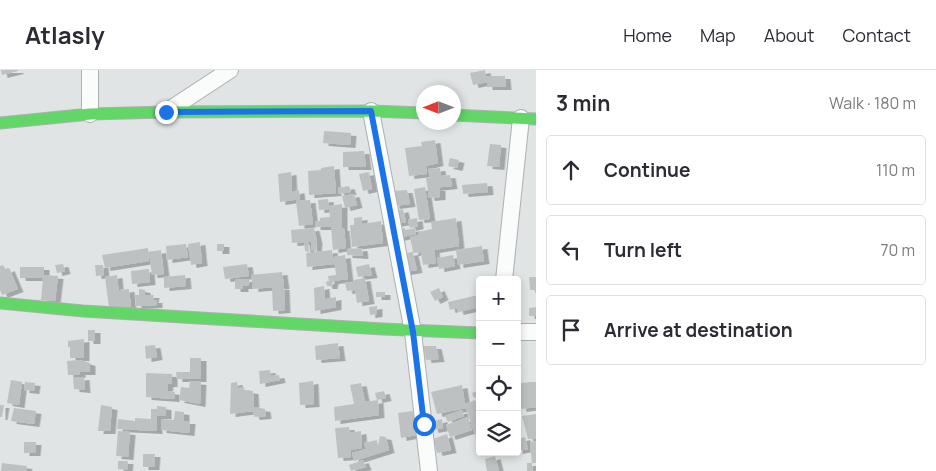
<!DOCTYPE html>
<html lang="en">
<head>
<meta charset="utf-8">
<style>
  :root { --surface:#fff; --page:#f7f7f7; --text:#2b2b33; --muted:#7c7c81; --line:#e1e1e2 }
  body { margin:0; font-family:Manrope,sans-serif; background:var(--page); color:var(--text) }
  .controls { position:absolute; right:15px; bottom:15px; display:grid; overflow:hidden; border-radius:5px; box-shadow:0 2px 8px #0003 }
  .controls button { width:45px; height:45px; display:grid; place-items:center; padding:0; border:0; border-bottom:1px solid var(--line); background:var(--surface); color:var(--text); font:25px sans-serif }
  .compass { position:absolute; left:416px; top:15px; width:45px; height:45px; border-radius:50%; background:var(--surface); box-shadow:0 2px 8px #0003; rotate:270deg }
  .stop { position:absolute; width:15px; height:15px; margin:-11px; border:4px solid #1a73e8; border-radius:50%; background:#fff }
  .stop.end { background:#1a73e8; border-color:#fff; box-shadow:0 1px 5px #0008 }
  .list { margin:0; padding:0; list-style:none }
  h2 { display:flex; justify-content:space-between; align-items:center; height:65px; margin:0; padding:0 20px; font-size:21px }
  h2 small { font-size:16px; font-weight:400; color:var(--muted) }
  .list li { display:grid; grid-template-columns:32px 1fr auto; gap:15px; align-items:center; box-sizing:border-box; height:70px; margin:0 10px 10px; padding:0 10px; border:1px solid var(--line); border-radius:5px }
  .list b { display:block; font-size:19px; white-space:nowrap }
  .list em { font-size:16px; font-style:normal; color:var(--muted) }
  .icon { flex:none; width:28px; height:28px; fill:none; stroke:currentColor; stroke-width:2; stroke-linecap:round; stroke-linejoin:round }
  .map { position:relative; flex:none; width:536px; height:401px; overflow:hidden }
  header { display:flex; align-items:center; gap:30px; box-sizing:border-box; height:70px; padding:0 25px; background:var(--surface); border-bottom:1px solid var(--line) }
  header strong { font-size:24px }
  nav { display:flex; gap:28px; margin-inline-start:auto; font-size:18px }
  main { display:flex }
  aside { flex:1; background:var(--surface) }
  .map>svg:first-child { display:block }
</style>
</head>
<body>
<header>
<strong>Atlasly</strong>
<nav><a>Home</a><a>Map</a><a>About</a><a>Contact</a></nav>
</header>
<main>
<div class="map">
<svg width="536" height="401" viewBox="0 0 536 401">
  <defs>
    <filter id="shadow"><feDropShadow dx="5.5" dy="3" stdDeviation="0" flood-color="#0004"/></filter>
  </defs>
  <rect width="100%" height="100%" fill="#e0e4e5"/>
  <path fill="#bec1c2" filter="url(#shadow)" d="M 1,0 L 18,0 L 18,1 L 2,5 Z
    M 485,0 L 486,6 L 505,6 L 506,17 L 487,17 L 487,12 L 473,15 L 470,3 Z
    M 324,61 L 351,63 L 350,75 L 323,73 Z
    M 435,70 L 438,93 L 426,96 L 427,104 L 409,106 L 405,78 L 422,76 L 421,72 Z
    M 490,74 L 501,75 L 499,97 L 487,96 Z
    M 364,81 L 366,97 L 343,97 L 343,82 Z
    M 450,88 L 459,90 L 457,98 L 448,96 Z
    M 334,96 L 336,123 L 309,125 L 308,101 L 321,100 L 321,98 Z
    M 440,98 L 441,106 L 450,105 L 452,116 L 433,118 L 440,118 L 440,127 L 429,128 L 426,108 L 430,108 L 428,99 Z
    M 291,102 L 292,122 L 299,120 L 300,129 L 280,132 L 278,104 Z
    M 369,102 L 372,119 L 363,121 L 359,104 Z
    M 487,113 L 488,122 L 463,124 L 462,115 Z
    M 349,116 L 351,122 L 339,124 L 338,118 Z
    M 425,117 L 430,149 L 419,150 L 414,119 Z
    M 407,120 L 410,134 L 394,136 L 392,121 Z
    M 354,124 L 357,135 L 345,138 L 342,126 Z
    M 328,129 L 329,136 L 342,134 L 342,158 L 344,158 L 346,178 L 333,180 L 331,157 L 315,157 L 315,151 L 320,151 L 320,148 L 330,147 L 329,139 L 319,140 L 318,130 Z
    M 310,130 L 313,154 L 299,156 L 296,131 Z
    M 403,139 L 406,152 L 394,154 L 392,142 Z
    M 362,147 L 362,154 L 381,151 L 383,173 L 352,177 L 350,155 L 354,155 L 354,148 Z
    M 417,148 L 418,156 L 410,158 L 408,150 Z
    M 456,148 L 459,176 L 434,180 L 436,193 L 423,195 L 421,182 L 413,183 L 417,200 L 405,202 L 401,184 L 413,182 L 410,167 L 419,165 L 418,162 L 432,159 L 431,152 Z
    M 314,158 L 317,171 L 316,181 L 311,181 L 311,172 L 308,172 L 309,182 L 305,181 L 304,172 L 292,173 L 291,160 Z
    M 405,158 L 405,160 L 415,158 L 416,164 L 398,168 L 396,160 Z
    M 200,172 L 202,193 L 191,195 L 188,174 Z
    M 186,174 L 188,187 L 167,190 L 166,176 Z
    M 217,174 L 224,174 L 224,181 L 217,181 Z
    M 482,176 L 484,191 L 458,195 L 456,180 Z
    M 148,178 L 149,191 L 105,198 L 102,185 Z
    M 362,178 L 363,186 L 347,185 L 347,179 Z
    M 161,180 L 164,204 L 152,205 L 149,182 Z
    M 332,180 L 334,194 L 307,197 L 306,183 Z
    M 345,185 L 348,209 L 333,211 L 332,216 L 327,216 L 326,212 L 329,211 L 328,206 L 336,205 L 334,187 Z
    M 453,185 L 455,196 L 439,199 L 437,188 Z
    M 63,194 L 65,201 L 57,203 L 55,195 Z
    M 247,194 L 249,206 L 225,209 L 223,197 Z
    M 369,194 L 372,205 L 358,207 L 356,197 Z
    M 3,195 L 6,200 L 9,198 L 18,219 L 2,225 L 0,220 L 0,196 Z
    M 95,195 L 103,195 L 104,205 L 96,206 Z
    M 20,197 L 44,197 L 44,205 L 58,206 L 55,231 L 41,230 L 43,208 L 20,208 Z
    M 149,199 L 150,212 L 132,214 L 131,201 Z
    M 282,202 L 284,216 L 253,219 L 251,205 Z
    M 117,205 L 119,225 L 120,220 L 129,219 L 131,237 L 109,238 L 105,207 Z
    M 185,205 L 186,216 L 164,218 L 164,207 Z
    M 529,207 L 536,207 L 536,220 L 530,220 Z
    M 365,208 L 369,231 L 357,233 L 355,220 L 347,221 L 345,213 L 354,212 L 354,210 Z
    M 235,209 L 249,209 L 250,214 L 249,214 L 249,216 L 243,216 L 243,219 L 235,219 Z
    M 324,216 L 325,229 L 336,227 L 336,237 L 315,241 L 314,218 Z
    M 272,217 L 284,217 L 285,240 L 273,241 Z
    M 439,218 L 443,227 L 435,231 L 430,222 Z
    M 139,219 L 145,220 L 145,225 L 154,225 L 153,230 L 157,230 L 157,235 L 136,236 L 135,225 L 139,225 Z
    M 376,222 L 385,222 L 385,227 L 376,227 Z
    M 478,225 L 480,237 L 458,242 L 457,238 L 450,240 L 448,232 Z
    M 377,236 L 377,244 L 370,245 L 369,237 Z
    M 536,237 L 536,246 L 529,246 L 529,238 Z
    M 88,260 L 95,260 L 95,271 L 88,271 Z
    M 84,269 L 84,288 L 70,288 L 70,277 L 68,277 L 68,271 Z
    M 338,273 L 340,288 L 316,290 L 315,276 Z
    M 155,275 L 157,287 L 146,289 L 145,276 Z
    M 423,276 L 436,276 L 439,289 L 426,290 Z
    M 190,288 L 201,288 L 201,309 L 177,309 L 176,302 L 190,302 Z
    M 80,290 L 90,293 L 90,302 L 80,302 L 80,305 L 68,305 L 67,291 Z
    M 270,300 L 271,306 L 279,305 L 280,310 L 260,314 L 259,301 Z
    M 146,303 L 172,304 L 172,314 L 168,314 L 167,321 L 175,322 L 174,329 L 146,327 Z
    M 84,307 L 85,320 L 74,319 L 73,308 Z
    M 11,310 L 22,312 L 19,335 L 7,333 Z
    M 190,311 L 201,312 L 200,334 L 179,330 L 181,317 L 189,318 Z
    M 313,311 L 314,334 L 300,335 L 299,313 Z
    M 25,312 L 35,313 L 34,321 L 24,320 Z
    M 237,312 L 238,318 L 244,317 L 244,320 L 253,321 L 254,337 L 265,339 L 266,346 L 254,347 L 253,341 L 230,344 L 231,313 Z
    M 530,312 L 536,312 L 536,337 L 521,339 L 517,322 L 517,314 Z
    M 361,313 L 365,332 L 378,330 L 379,345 L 335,351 L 334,337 L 354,334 L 350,315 Z
    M 462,315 L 465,334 L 475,330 L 480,344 L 480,354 L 472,356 L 466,338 L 437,344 L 431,322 Z
    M 480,320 L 480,326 L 474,328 L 472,323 Z
    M 384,321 L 386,328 L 377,330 L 375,323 Z
    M 0,335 L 4,335 L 2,347 L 0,347 Z
    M 101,335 L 112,337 L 110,361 L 98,361 Z
    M 157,336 L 166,337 L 166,346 L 157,346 L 157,361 L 117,359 L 118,349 L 135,351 L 135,348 L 151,349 L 151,339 L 157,339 Z
    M 14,338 L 36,341 L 34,354 L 11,351 Z
    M 462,340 L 464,346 L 448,352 L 445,346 Z
    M 175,341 L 184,342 L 184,351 L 190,351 L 189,363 L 161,360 L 162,349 L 174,350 Z
    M 413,341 L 416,365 L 401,368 L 398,343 Z
    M 536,344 L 536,369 L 528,369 L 522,346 Z
    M 468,347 L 472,360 L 450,367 L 446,355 Z
    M 442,349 L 443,358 L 433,360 L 431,352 Z
    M 480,355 L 480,366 L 477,368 L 472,357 Z
    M 349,357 L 350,363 L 361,361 L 362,378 L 351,380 L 351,387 L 338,388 L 335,358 Z
    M 118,361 L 130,362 L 128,387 L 116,386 Z
    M 447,364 L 451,380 L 437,383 L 433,369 Z
    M 380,366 L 386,367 L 389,380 L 354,391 L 352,383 L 366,379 L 364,373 L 377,370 L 378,377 Z
    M 525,367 L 528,379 L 517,381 L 517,369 Z
    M 536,371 L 536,393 L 532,393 L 532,401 L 527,401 L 527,393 L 532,393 L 530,372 Z
    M 24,372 L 36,372 L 35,383 L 24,383 Z
    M 143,384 L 155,384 L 154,397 L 143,397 Z
    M 495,386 L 499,401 L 487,401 L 485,389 Z
    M 363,390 L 366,397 L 351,401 L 349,395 Z
    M 118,391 L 128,391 L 127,400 L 118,399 Z
    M 2,393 L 27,396 L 26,401 L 1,401 Z"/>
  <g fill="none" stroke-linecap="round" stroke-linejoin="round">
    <defs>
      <path id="street" d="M 371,41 L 413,262 L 429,401
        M 166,42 L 230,0
        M 90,44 L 90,0
        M 504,210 L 521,48
        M 517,262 L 536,262"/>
      <path id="fast" d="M 453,45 L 536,49
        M 0,53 L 90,44 L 166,42 L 371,41 L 423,43
        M 0,233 L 83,241 L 383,259 L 480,263"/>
    </defs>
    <use href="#street" stroke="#adb0b1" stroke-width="18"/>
    <use href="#fast" stroke="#adb0b1" stroke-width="13"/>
    <use href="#street" stroke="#fafbfb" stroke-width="16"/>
    <use href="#fast" stroke="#63d668" stroke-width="11"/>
  </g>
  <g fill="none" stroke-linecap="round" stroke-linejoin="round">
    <path stroke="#1a73e8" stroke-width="6" d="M 166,42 L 371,41 L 413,262 L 424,354"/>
  </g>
</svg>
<div class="controls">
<button>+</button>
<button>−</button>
<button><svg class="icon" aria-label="locate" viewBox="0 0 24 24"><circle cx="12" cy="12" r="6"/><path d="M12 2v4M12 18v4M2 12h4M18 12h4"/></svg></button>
<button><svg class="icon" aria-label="layers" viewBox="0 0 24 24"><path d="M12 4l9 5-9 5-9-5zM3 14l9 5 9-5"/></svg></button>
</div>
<svg class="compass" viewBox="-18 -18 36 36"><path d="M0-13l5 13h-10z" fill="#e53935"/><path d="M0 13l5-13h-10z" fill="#7c7c81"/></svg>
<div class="stop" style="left:424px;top:354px"></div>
<div class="stop end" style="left:166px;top:42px"></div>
</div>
<aside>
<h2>3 min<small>Walk · 180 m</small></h2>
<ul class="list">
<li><svg class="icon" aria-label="ahead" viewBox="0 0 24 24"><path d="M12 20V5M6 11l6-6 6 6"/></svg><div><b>Continue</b></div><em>110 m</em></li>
<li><svg class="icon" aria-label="left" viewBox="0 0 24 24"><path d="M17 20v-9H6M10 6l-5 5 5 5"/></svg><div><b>Turn left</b></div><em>70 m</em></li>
<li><svg class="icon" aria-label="arrive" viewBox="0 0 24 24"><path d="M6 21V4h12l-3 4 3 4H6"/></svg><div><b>Arrive at destination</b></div></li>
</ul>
</aside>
</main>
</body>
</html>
